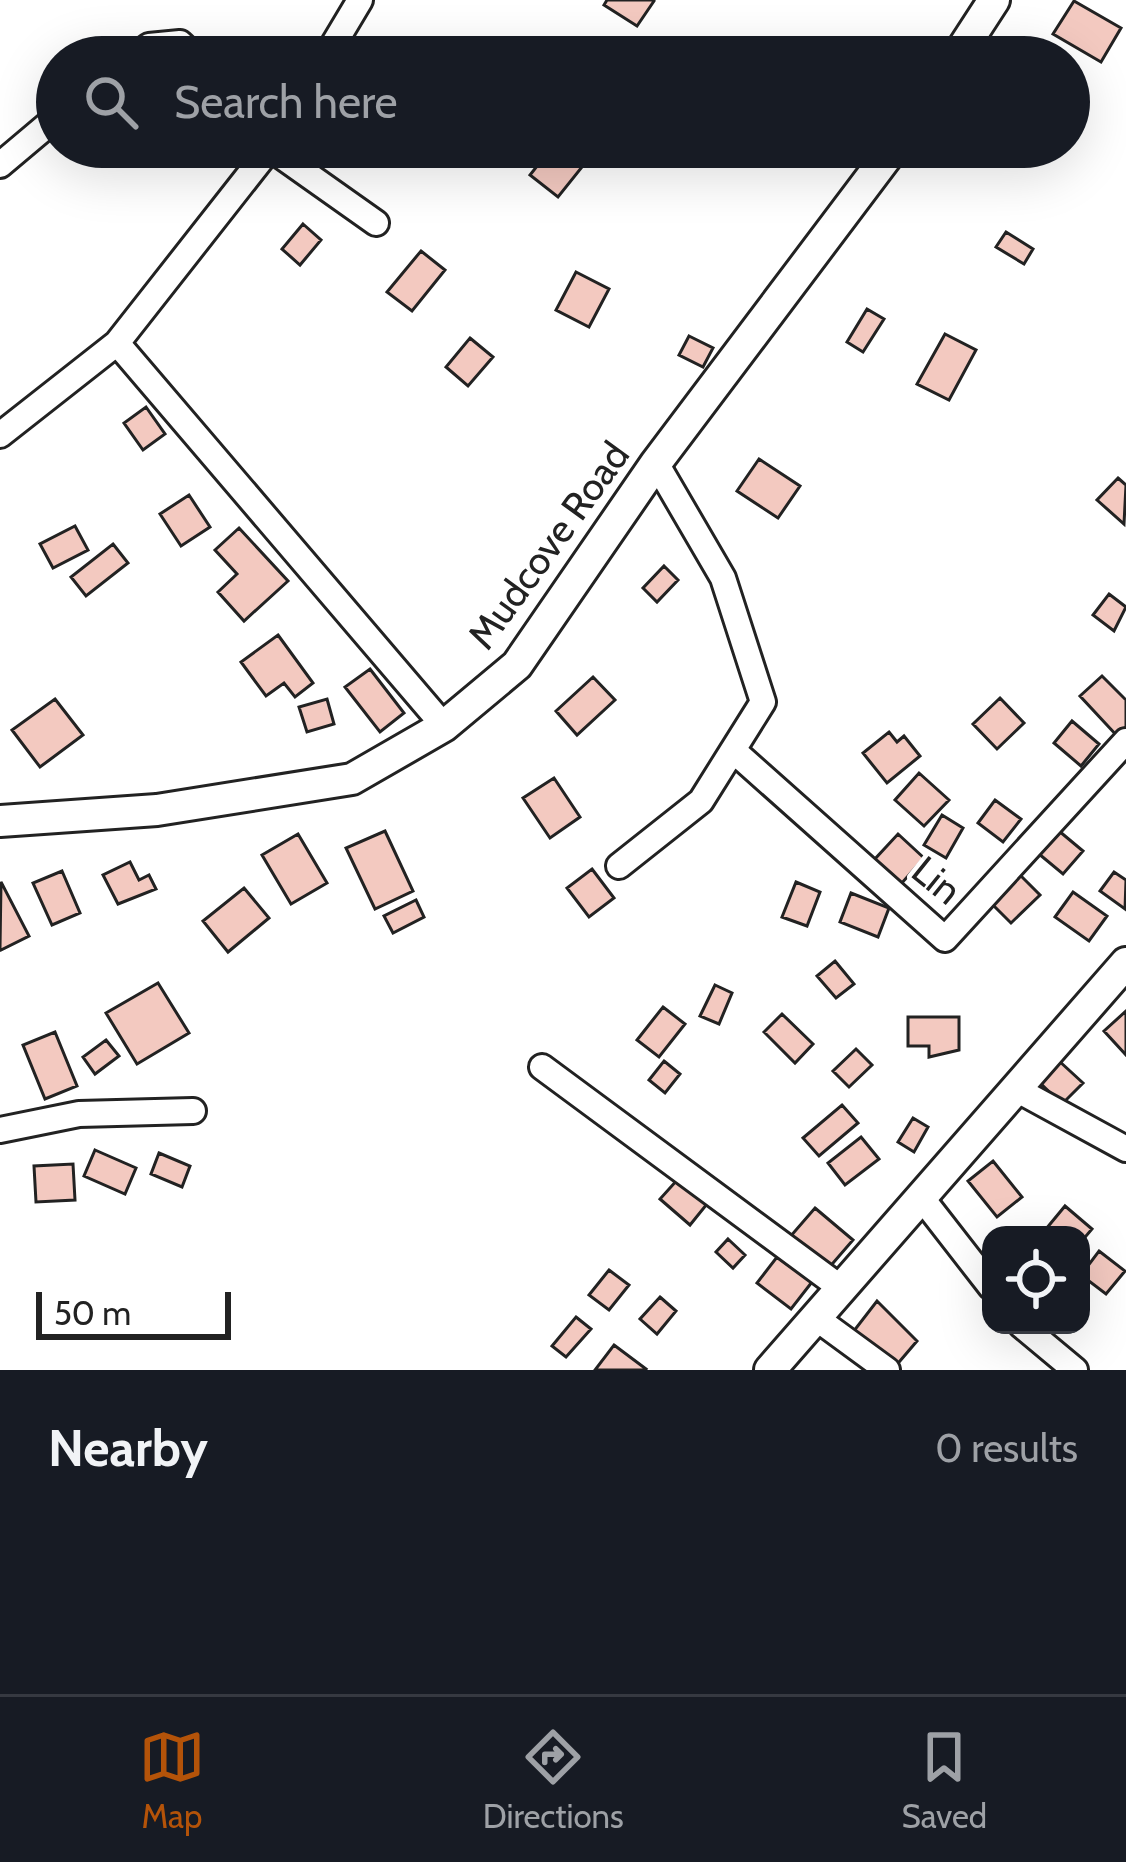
<!DOCTYPE html>
<html lang="en">
<head>
<meta charset="utf-8">
<style>
  :root { --surface:#171b24; --page:#242831; --text:#f1f3f6; --muted:#9ea1a6; --line:#363941; --accent:#b45309 }
  body { margin:0; font-family:Cabin,sans-serif; background:var(--page); color:var(--text) }
  .controls { position:absolute; right:36px; bottom:36px; display:grid; overflow:hidden; border-radius:24px; box-shadow:0 12px 48px #0002 }
  .controls button { width:108px; height:108px; display:grid; place-items:center; padding:0; border:0; border-bottom:3px solid var(--line); background:var(--surface); color:var(--text); font:60px sans-serif }
  .scale { position:absolute; left:36px; bottom:30px; width:195px; box-sizing:border-box; padding-left:12px; border:6px solid #222; border-top:0; font-size:33px; line-height:42px; white-space:nowrap; color:#222; -webkit-text-stroke:9px #fff; paint-order:stroke }
  .list { margin:0; padding:0; list-style:none }
  h2 { display:flex; justify-content:space-between; align-items:center; height:156px; margin:0; padding:0 48px; font-size:51px }
  h2 small { font-size:39px; font-weight:400; color:var(--muted) }
  .icon { flex:none; width:66px; height:66px; fill:none; stroke:currentColor; stroke-width:2; stroke-linecap:round; stroke-linejoin:round }
  .map { position:relative; flex:none; width:1126px; height:1370px; overflow:hidden }
  .search { position:absolute; background:var(--surface); box-shadow:0 12px 48px #0002; left:36px; right:36px; top:36px; height:132px; display:flex; align-items:center; gap:30px; box-sizing:border-box; padding:0 42px; border-radius:66px; color:var(--muted); font-size:45px }
  .sheet { height:324px; background:var(--surface) }
  nav { display:flex; justify-content:space-around; align-items:center; box-sizing:border-box; height:168px; border-top:3px solid var(--line); background:var(--surface); font-size:33px; color:var(--muted) }
  nav a { display:grid; justify-items:center; gap:6px }
  nav .on { color:var(--accent) }
  .map>svg:first-child { display:block }
</style>
</head>
<body>
<div class="map">
<svg width="1126" height="1370" viewBox="0 0 1126 1370">
  <rect width="100%" height="100%" fill="#fff"/>
  <path fill="#f3c9c0" stroke="#222" stroke-width="3" d="M 607,0 L 653,0 L 654,1 L 637,26 L 604,5 Z
    M 1074,1 L 1121,28 L 1101,62 L 1053,34 Z
    M 858,38 L 885,57 L 844,57 Z
    M 552,147 L 594,152 L 558,197 L 530,175 Z
    M 303,224 L 321,240 L 300,265 L 282,249 Z
    M 1006,232 L 1033,249 L 1024,264 L 996,247 Z
    M 421,251 L 445,270 L 412,311 L 387,292 Z
    M 576,272 L 609,289 L 589,327 L 556,310 Z
    M 867,309 L 884,319 L 863,352 L 847,342 Z
    M 945,334 L 976,350 L 949,400 L 917,384 Z
    M 689,336 L 713,348 L 703,367 L 679,355 Z
    M 470,338 L 493,357 L 468,386 L 446,367 Z
    M 146,407 L 165,434 L 143,450 L 124,423 Z
    M 759,459 L 800,486 L 778,518 L 737,491 Z
    M 1118,478 L 1126,485 L 1124,524 L 1097,500 Z
    M 189,495 L 210,527 L 181,546 L 160,514 Z
    M 75,526 L 88,550 L 53,568 L 40,544 Z
    M 239,528 L 288,581 L 244,621 L 218,592 L 237,574 L 215,550 Z
    M 113,544 L 128,563 L 86,596 L 71,577 Z
    M 664,566 L 678,580 L 657,602 L 643,588 Z
    M 1109,594 L 1126,607 L 1114,631 L 1093,615 Z
    M 278,635 L 313,683 L 295,697 L 284,683 L 266,696 L 241,662 Z
    M 370,669 L 404,713 L 380,732 L 345,687 Z
    M 1102,676 L 1126,700 L 1126,732 L 1119,738 L 1080,696 Z
    M 593,677 L 615,700 L 577,735 L 556,711 Z
    M 1000,698 L 1024,723 L 997,749 L 973,724 Z
    M 55,699 L 83,735 L 40,767 L 12,730 Z
    M 327,699 L 334,724 L 307,732 L 299,707 Z
    M 1072,721 L 1099,744 L 1081,766 L 1054,743 Z
    M 889,732 L 897,742 L 904,736 L 920,756 L 887,783 L 863,753 Z
    M 919,773 L 949,800 L 924,826 L 895,800 Z
    M 554,778 L 580,817 L 550,838 L 523,798 Z
    M 995,800 L 1021,819 L 1003,842 L 978,823 Z
    M 942,815 L 963,828 L 946,858 L 924,845 Z
    M 385,831 L 413,891 L 375,909 L 346,848 Z
    M 1059,831 L 1083,851 L 1063,874 L 1039,854 Z
    M 298,834 L 327,883 L 291,904 L 262,855 Z
    M 898,834 L 924,858 L 901,884 L 874,860 Z
    M 130,862 L 139,880 L 149,875 L 156,889 L 118,904 L 103,875 Z
    M 592,869 L 614,898 L 589,917 L 567,888 Z
    M 62,871 L 80,913 L 52,925 L 33,883 Z
    M 1017,872 L 1040,895 L 1011,923 L 988,900 Z
    M 1114,872 L 1126,880 L 1125,909 L 1100,891 Z
    M 1,882 L 29,936 L 1,950 L 0,948 Z
    M 796,882 L 820,892 L 807,926 L 782,917 Z
    M 244,888 L 269,918 L 228,952 L 203,921 Z
    M 1073,892 L 1107,916 L 1089,941 L 1055,917 Z
    M 851,893 L 889,908 L 878,937 L 840,922 Z
    M 416,900 L 424,917 L 393,933 L 384,916 Z
    M 835,961 L 854,984 L 836,998 L 817,976 Z
    M 158,983 L 189,1033 L 137,1064 L 106,1013 Z
    M 715,985 L 732,993 L 719,1024 L 700,1016 Z
    M 663,1007 L 685,1024 L 659,1057 L 637,1040 Z
    M 1126,1011 L 1126,1055 L 1104,1031 Z
    M 782,1014 L 813,1044 L 795,1063 L 764,1032 Z
    M 908,1017 L 959,1017 L 959,1050 L 929,1057 L 929,1046 L 908,1046 Z
    M 55,1032 L 77,1086 L 45,1099 L 23,1045 Z
    M 106,1040 L 119,1056 L 95,1074 L 83,1057 Z
    M 856,1049 L 872,1065 L 849,1087 L 833,1071 Z
    M 1058,1060 L 1083,1083 L 1062,1104 L 1038,1081 Z
    M 664,1061 L 680,1074 L 665,1093 L 649,1080 Z
    M 842,1105 L 858,1123 L 819,1156 L 803,1138 Z
    M 913,1118 L 928,1127 L 914,1152 L 898,1142 Z
    M 861,1137 L 879,1159 L 845,1185 L 828,1163 Z
    M 95,1150 L 136,1168 L 125,1194 L 84,1176 Z
    M 159,1153 L 190,1166 L 182,1187 L 151,1174 Z
    M 993,1161 L 1022,1197 L 997,1217 L 968,1181 Z
    M 73,1164 L 75,1200 L 36,1202 L 34,1166 Z
    M 678,1179 L 707,1204 L 690,1225 L 660,1199 Z
    M 1065,1206 L 1092,1229 L 1081,1242 L 1081,1235 L 1041,1235 Z
    M 815,1208 L 853,1240 L 827,1270 L 789,1238 Z
    M 728,1239 L 745,1255 L 733,1268 L 716,1252 Z
    M 1099,1251 L 1125,1271 L 1106,1294 L 1081,1275 Z
    M 777,1257 L 812,1282 L 791,1309 L 757,1283 Z
    M 609,1270 L 629,1285 L 609,1310 L 589,1295 Z
    M 660,1297 L 676,1311 L 657,1334 L 640,1319 Z
    M 877,1301 L 917,1341 L 894,1368 L 853,1332 Z
    M 576,1317 L 591,1329 L 566,1357 L 552,1346 Z
    M 614,1345 L 646,1369 L 645,1370 L 595,1370 Z"/>
  <g fill="none" stroke-linecap="round" stroke-linejoin="round">
    <defs>
      <path id="minor" d="M 134,57 L 149,46 L 180,43 L 195,57
        M 326,57 L 360,0
        M 270,148 L 376,223
        M 0,165 L 57,117
        M 117,343 L 444,726
        M 0,435 L 117,343 L 271,147
        M 735,752 L 945,939 L 1126,741
        M 619,866 L 701,801 L 763,702 L 723,578 L 656,463
        M 542,1067 L 841,1288
        M 1016,1089 L 1126,1149
        M 0,1130 L 79,1114 L 193,1111
        M 921,1197 L 991,1287
        M 816,1318 L 887,1370
        M 1021,1325 L 1075,1370"/>
      <path id="tertiary" d="M 957,57 L 994,0
        M 0,821 L 157,810 L 352,779 L 444,726 L 517,665 L 656,463 L 894,147
        M 770,1370 L 1126,963"/>
    </defs>
    <use href="#minor" stroke="#222" stroke-width="30"/>
    <use href="#tertiary" stroke="#222" stroke-width="36"/>
    <use href="#minor" stroke="#fff" stroke-width="24"/>
    <use href="#tertiary" stroke="#fff" stroke-width="30"/>
  </g>
  <g text-anchor="middle" stroke-width="9" stroke-linejoin="round" paint-order="stroke">
    <g font-size="39" fill="#222" stroke="#fff">
      <text transform="translate(548 545) rotate(-54)" y="14">Mudcove Road</text>
      <text transform="translate(937 880) rotate(39)" y="14">Lin</text>
    </g>
  </g>
</svg>
<div class="controls">
<button><svg class="icon" aria-label="locate" viewBox="0 0 24 24"><circle cx="12" cy="12" r="6"/><path d="M12 2v4M12 18v4M2 12h4M18 12h4"/></svg></button>
</div>
<div class="scale">50 m</div>
<div class="search"><svg class="icon" aria-label="search" viewBox="0 0 24 24"><circle cx="10" cy="10" r="6"/><path d="M15 15l6 6"/></svg>Search here</div>
</div>
<section class="sheet">
<h2>Nearby<small>0 results</small></h2>
<ul class="list">
</ul>
</section>
<nav>
<a class="on"><svg class="icon" aria-label="map" viewBox="0 0 24 24"><path d="M3 6l6-2 6 2 6-2v14l-6 2-6-2-6 2zM9 4v14M15 6v14"/></svg>Map</a>
<a><svg class="icon" aria-label="directions" viewBox="0 0 24 24"><path d="M12 3l9 9-9 9-9-9zM9 14v-3h6M13 9l2 2-2 2"/></svg>Directions</a>
<a><svg class="icon" aria-label="saved" viewBox="0 0 24 24"><path d="M7 4h10v16l-5-4-5 4z"/></svg>Saved</a>
</nav>
</body>
</html>
